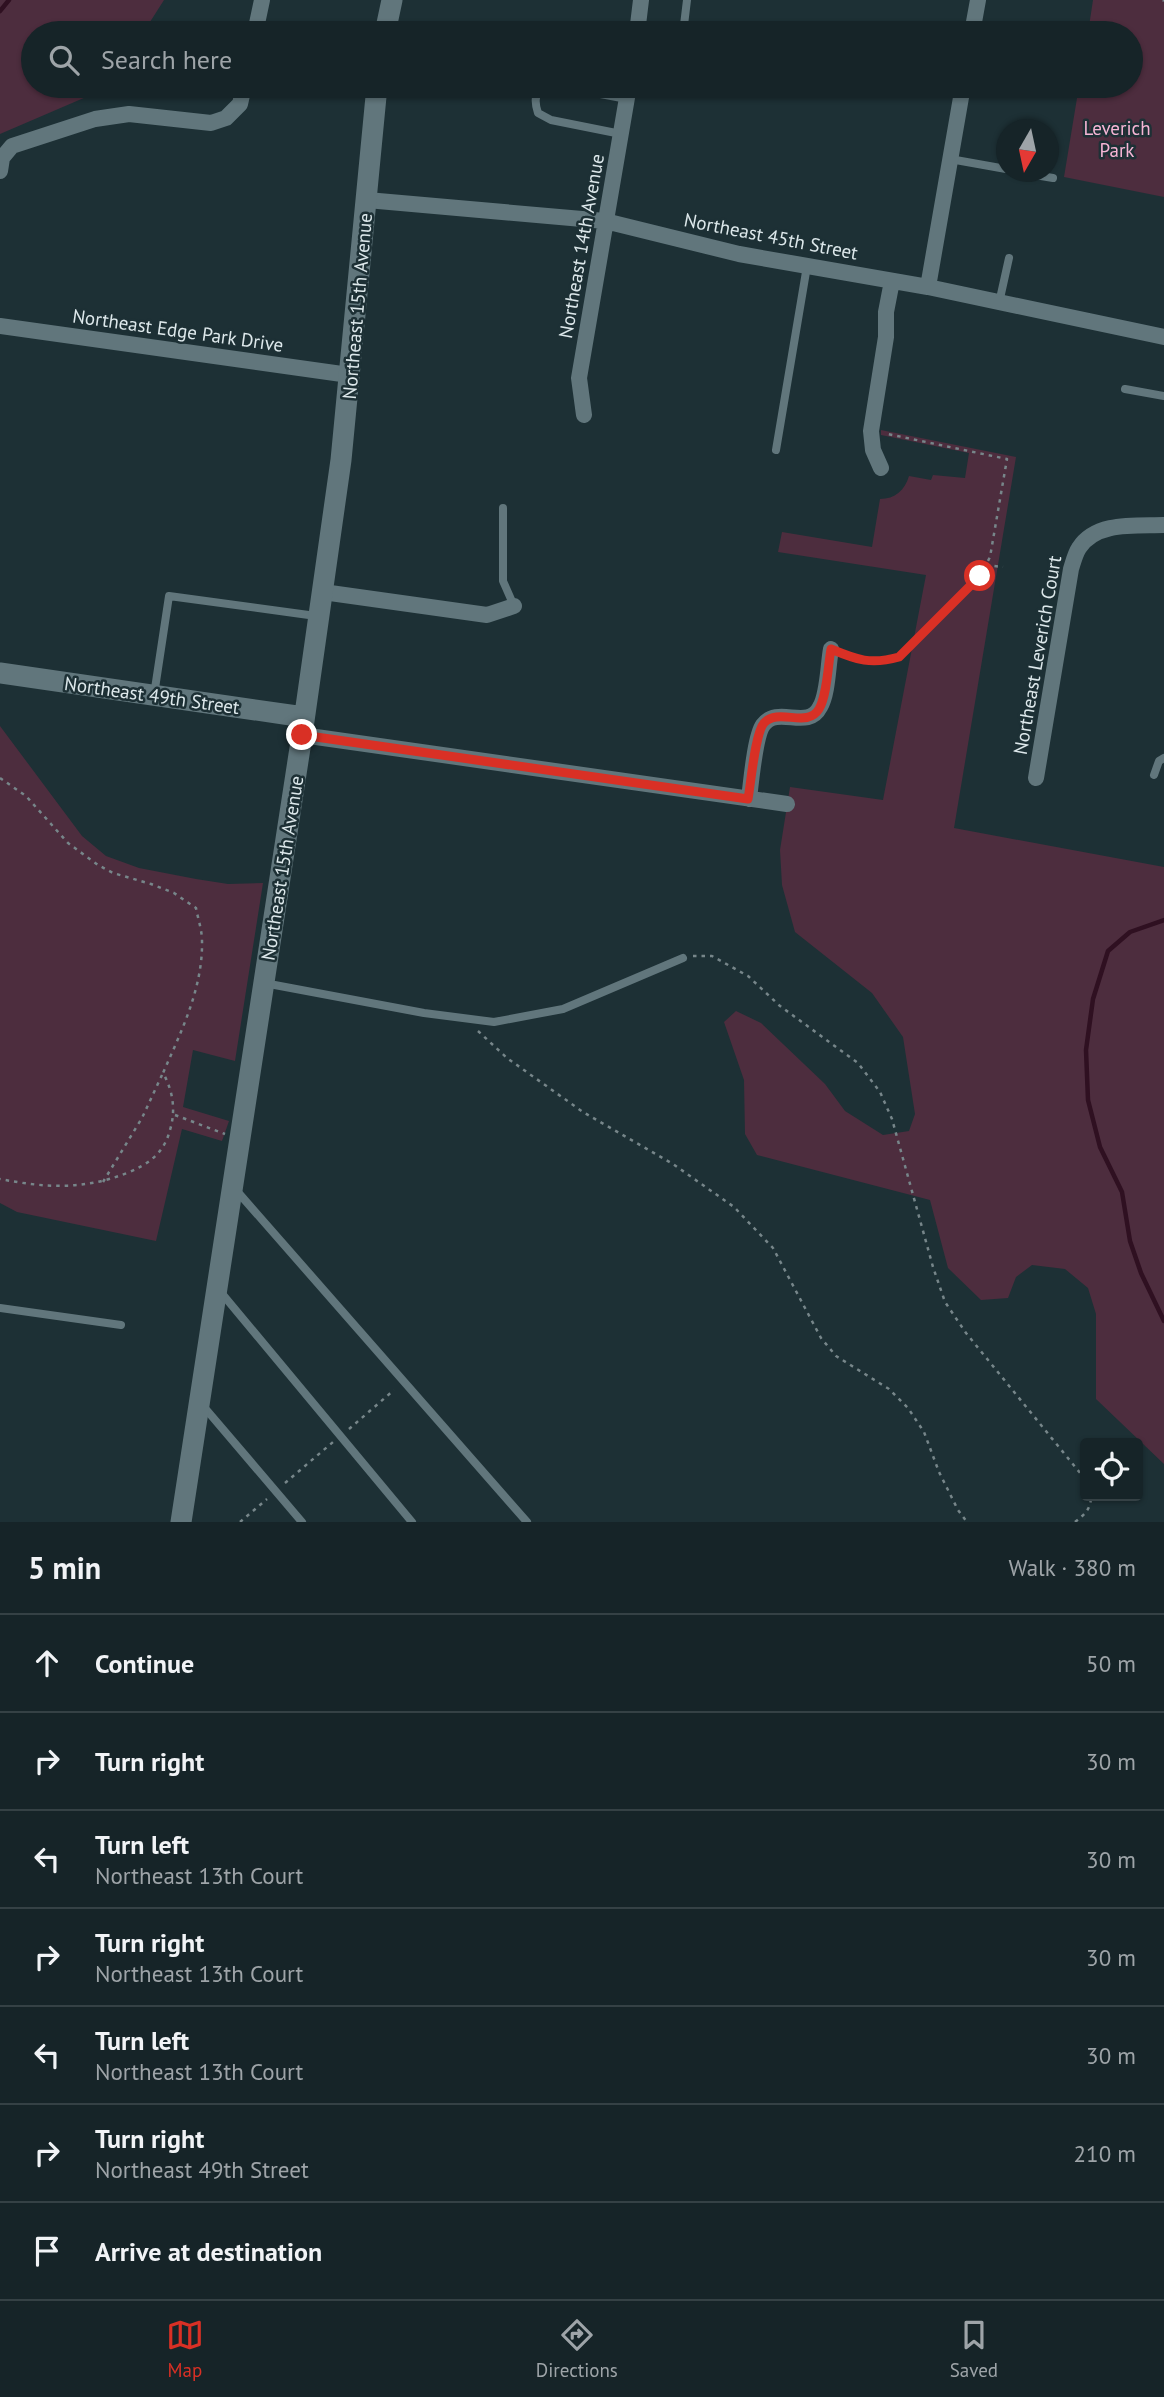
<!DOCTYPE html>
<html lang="en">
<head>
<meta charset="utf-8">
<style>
  :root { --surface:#162428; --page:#233034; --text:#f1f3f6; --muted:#9ea4a8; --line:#354145; --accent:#d93025 }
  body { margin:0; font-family:"PT Sans",sans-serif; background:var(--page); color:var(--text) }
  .controls { position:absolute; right:21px; bottom:21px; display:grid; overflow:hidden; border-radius:7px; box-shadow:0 2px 5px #0004 }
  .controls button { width:63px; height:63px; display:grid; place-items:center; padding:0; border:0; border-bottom:2px solid var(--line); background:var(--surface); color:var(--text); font:35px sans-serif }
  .compass { position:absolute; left:996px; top:119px; width:63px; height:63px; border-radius:50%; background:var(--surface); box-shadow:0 2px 5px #0004; rotate:189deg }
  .stop { position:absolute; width:21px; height:21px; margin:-16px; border:5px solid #d93025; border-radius:50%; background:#fff }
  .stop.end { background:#d93025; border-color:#fff; box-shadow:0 2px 7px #0008 }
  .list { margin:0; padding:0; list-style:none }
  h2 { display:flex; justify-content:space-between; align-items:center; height:91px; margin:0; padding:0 28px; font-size:30px }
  h2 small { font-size:23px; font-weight:400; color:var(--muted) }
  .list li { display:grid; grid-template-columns:46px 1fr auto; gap:21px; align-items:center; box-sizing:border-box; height:98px; padding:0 28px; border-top:2px solid var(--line) }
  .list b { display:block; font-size:26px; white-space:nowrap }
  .list p { margin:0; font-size:23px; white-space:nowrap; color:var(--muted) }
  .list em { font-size:23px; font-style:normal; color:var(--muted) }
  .icon { flex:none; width:38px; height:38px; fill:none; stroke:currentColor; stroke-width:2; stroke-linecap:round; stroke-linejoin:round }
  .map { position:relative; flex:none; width:1164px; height:1522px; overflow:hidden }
  .search { position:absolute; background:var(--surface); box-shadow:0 2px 5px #0004; left:21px; right:21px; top:21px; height:77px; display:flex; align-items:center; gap:18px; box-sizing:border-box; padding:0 24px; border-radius:38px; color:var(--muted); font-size:26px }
  .sheet { height:777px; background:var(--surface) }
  nav { display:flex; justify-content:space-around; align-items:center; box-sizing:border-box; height:98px; border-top:2px solid var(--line); background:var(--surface); font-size:19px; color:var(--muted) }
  nav a { display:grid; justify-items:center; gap:4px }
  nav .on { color:var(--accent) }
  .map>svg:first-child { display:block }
</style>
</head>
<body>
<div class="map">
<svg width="1164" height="1522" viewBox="0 0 1164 1522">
  <rect width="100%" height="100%" fill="#1d3035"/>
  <path fill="#4d2d3e" d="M 0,0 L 164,0 L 143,33 L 33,33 L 33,86 L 109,86 L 107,88 L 0,134 Z
    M 1093,0 L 1164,0 L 1164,197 L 1064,177 L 1079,86 L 1131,86 L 1131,33 L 1088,33 Z
    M 881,430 L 1016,457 L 954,828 L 1164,867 L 1164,1464 L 1096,1399 L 1096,1314 L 1088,1288 L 1065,1269 L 1032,1265 L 1016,1277 L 1008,1298 L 981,1300 L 948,1268 L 930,1200 L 757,1155 L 745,1134 L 744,1080 L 724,1022 L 736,1011 L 761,1023 L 825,1084 L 845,1111 L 883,1135 L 909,1131 L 915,1114 L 903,1037 L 872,993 L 795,932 L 782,885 L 780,850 L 790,787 L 883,800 L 926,575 L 778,552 L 782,532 L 872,547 L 880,499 C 895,499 905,490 909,476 L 931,480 L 933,475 L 965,478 L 969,453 L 881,435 Z
    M 0,726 L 82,836 L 106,856 L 139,868 L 196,879 L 228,884 L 263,883 L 235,1061 L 193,1050 L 183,1107 L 229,1121 L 222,1141 L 182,1129 L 156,1241 L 17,1212 L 0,1203 Z"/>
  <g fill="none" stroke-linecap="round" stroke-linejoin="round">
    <path stroke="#2f1021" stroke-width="4.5" d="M 0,11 L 9,0
      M 1164,920 L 1130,932 L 1108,951 L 1093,999 L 1086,1050 L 1088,1100 L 1100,1147 L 1122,1192 L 1130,1241 L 1141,1273 L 1164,1321"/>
    <path stroke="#77868a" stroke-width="2.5" stroke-dasharray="3.5 5" stroke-linecap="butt" d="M 1163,0 L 1164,1
      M 986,565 L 1003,567
      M 845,655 C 862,663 881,663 899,657 L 980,576 L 990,557 L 1007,459 L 888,434
      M 0,778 L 26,796 L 68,843 L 98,865 L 113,873 L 151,884 L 174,893 L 196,908 C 198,919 202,930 202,941 C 203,988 181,1032 163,1073 C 173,1091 176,1110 170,1130 C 164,1153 149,1164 127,1173 C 83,1190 46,1188 0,1179
      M 693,956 L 712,956 L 748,976 L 780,1006 L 858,1063 L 880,1092 L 892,1119 L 933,1267 L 945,1302 L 966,1333 L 1085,1479
      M 478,1031 L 507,1058 L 583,1112 L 673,1164 L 734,1207 L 773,1248 L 821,1338 L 836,1356 L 889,1389 L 908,1408 L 924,1432 L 939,1472 L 958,1510 L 967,1522
      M 175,1115 L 225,1134
      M 103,1182 L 142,1118 L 162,1075
      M 349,1429 L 394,1390
      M 285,1483 L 333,1442
      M 240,1522 L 267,1499
      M 1075,1522 C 1085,1514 1091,1509 1091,1496"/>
    <path stroke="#61767c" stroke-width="8" d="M 678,33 L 684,25 L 687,0
      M 547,86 C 534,92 534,101 538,113 L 551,120 L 621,134
      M 558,86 L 627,99
      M 950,159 L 1006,169
      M 1017,172 L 1053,178
      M 999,303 L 1009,258
      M 1125,389 L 1164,396
      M 776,450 L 807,266
      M 503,508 L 503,581 L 514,606
      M 154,695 L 169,596 L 316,616
      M 1154,775 L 1159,761 L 1164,758
      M 264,983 L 424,1013 L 494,1022 L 563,1009 L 683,958
      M 236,1190 L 527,1522
      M 219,1290 L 412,1522
      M 0,1308 L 121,1325
      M 204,1407 L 302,1522"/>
    <path stroke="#61767c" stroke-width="16" d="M 255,33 L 262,0
      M 637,33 L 641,0
      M 972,33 L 978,0
      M 0,171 L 2,158 L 12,146 L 95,119 L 129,114 L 211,123 L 226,118 L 240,104 L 244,86
      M 367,200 L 605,221 L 739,254 L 928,287 L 1164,337
      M 928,287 L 963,86
      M 0,326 L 349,375
      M 584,415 L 579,378 L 629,86
      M 881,468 L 873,450 L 871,431 L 886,337 L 886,312 L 892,281
      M 323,592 L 487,615 L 514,606
      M 302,735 L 787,804
      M 1036,778 L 1071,569 C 1073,563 1075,554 1079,548 C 1096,521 1136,526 1164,525
      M 749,799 C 751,783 755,736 763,725 C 778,705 808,731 820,707 C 828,694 828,665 831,649"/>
    <path stroke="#61767c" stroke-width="21" d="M 385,33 L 392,0
      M 0,673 L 304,717
      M 181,1522 L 302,735 L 341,460 L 377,86"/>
  </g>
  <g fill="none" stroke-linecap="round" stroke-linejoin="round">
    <path stroke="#d93025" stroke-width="9" d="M 302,735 L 748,799 C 751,783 755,733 764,723 C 779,707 807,729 819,709 C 827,696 828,665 831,649 C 857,660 871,665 899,657 L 980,576"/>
  </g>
  <g text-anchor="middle" stroke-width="5" stroke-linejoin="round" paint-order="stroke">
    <g font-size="19" fill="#f6b5d5" stroke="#1d3035">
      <text x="1117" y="135">Leverich<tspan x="1117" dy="22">Park</tspan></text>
    </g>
    <g font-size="19" fill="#dde8eb" stroke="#1d3035">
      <text transform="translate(771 236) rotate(11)" y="7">Northeast 45th Street</text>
      <text transform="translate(581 246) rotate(-80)" y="7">Northeast 14th Avenue</text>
      <text transform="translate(357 306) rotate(-85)" y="7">Northeast 15th Avenue</text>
      <text transform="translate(178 330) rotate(8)" y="7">Northeast Edge Park Drive</text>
      <text transform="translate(1037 655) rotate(-80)" y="7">Northeast Leverich Court</text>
      <text transform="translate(152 695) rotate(8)" y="7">Northeast 49th Street</text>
      <text transform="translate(282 868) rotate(-81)" y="7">Northeast 15th Avenue</text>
    </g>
  </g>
</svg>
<div class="controls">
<button><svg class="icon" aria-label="locate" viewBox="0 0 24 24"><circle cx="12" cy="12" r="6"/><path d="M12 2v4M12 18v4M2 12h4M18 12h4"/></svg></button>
</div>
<svg class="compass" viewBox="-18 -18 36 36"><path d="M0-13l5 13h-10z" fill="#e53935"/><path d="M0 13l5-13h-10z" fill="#9ea4a8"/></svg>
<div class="stop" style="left:980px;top:576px"></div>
<div class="stop end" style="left:302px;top:735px"></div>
<div class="search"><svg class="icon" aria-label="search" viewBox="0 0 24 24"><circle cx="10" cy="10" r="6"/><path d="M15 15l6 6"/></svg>Search here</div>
</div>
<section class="sheet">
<h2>5 min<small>Walk · 380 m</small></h2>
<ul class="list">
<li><svg class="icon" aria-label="ahead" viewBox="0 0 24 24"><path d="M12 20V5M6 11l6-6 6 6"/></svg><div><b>Continue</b></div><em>50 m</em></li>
<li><svg class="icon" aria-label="right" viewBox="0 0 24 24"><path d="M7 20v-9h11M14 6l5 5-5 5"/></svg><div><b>Turn right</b></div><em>30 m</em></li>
<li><svg class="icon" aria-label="left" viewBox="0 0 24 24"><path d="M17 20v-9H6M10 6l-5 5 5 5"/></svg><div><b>Turn left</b><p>Northeast 13th Court</p></div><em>30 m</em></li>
<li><svg class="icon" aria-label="right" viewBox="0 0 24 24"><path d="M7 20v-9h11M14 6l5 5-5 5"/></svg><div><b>Turn right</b><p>Northeast 13th Court</p></div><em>30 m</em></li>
<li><svg class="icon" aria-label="left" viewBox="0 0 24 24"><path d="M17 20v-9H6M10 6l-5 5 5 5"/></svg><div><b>Turn left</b><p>Northeast 13th Court</p></div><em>30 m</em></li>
<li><svg class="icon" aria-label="right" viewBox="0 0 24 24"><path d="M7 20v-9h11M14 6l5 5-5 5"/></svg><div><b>Turn right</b><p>Northeast 49th Street</p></div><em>210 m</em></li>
<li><svg class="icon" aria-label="arrive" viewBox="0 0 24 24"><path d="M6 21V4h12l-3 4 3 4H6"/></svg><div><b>Arrive at destination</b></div></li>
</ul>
</section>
<nav>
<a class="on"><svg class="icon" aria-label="map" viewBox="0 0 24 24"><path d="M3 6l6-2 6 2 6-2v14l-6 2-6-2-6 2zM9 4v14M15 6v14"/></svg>Map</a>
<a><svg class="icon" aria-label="directions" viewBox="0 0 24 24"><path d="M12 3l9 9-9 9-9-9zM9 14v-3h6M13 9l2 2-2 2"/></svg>Directions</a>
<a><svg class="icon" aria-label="saved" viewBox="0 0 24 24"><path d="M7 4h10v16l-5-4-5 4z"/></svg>Saved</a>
</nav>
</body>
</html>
